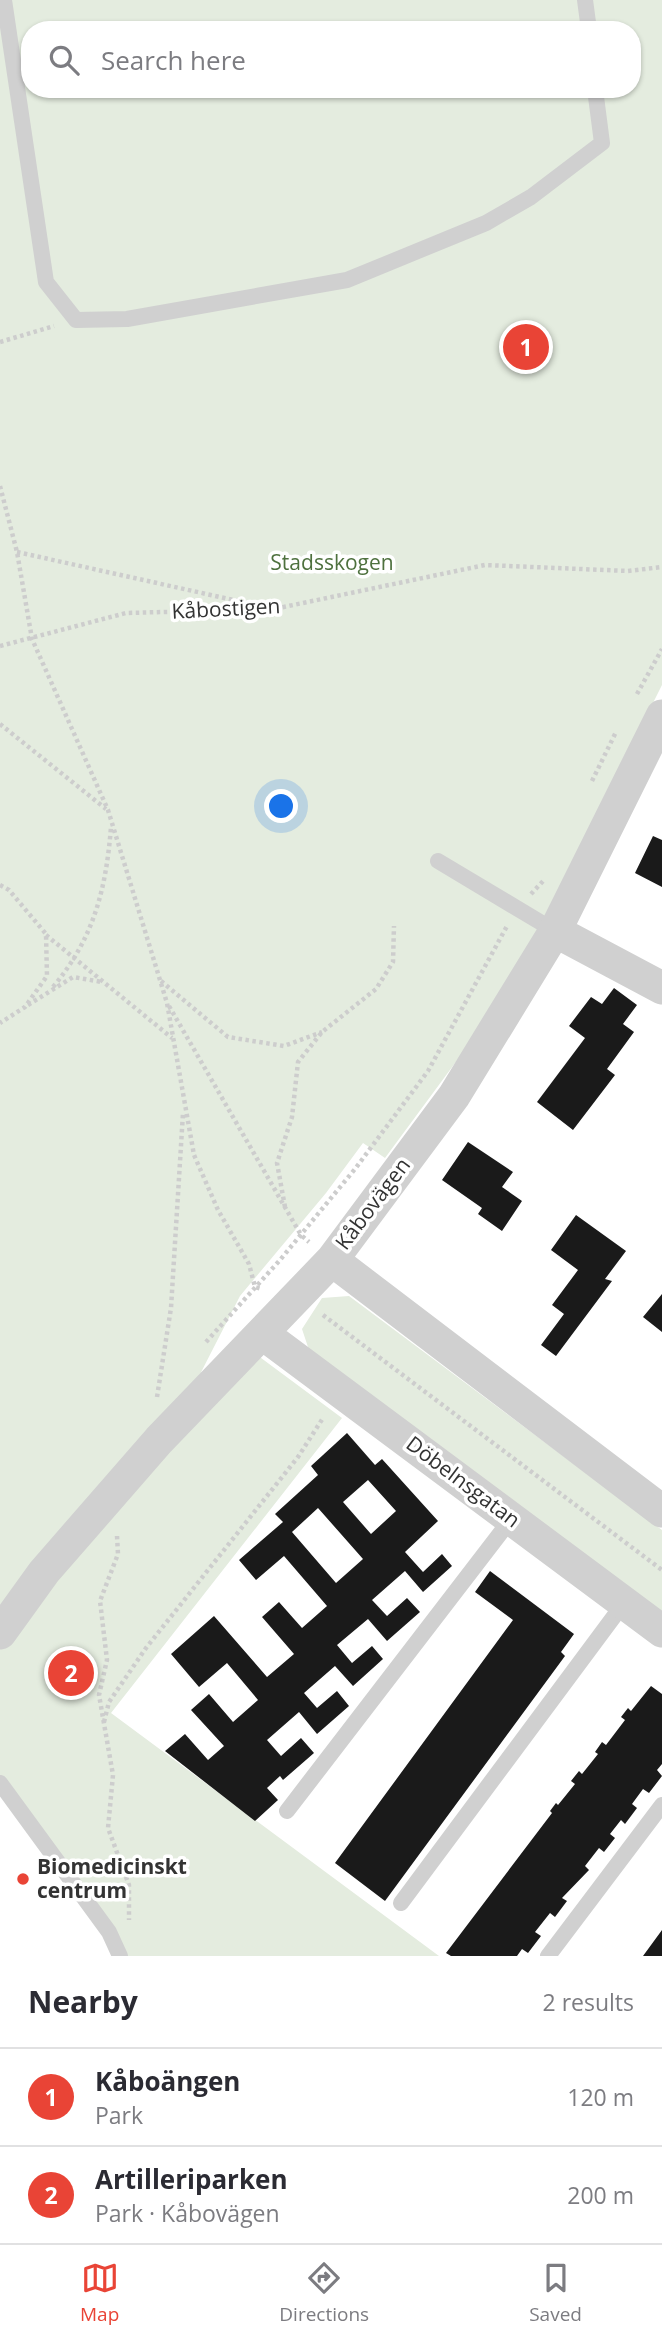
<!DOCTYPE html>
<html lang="en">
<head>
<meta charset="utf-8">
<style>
  :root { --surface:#fff; --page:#f7f7f7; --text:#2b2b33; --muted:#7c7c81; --line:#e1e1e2; --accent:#e94436 }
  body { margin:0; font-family:"Open Sans",sans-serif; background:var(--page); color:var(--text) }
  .you { position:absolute; left:282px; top:807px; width:24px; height:24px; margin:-18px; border:5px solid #fff; border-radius:50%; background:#1a73e8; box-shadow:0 0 0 10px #1a73e833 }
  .badge { display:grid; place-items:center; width:46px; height:46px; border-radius:50%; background:var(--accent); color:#fff; font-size:23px; font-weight:700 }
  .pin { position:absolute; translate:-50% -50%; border:4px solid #fff; box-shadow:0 2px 7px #0006 }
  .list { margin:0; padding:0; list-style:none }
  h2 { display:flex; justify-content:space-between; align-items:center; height:91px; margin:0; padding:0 28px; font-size:30px }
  h2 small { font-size:23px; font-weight:400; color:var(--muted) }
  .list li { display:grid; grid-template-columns:46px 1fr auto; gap:21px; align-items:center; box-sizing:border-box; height:98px; padding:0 28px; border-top:2px solid var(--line) }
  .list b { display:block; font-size:26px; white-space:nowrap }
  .list p { margin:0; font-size:23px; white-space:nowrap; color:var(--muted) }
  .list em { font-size:23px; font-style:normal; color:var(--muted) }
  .icon { flex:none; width:38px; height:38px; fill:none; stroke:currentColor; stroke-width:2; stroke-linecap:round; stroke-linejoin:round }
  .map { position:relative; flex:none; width:662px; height:1956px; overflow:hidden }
  .search { position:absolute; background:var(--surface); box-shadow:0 2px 5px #0004; left:21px; right:21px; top:21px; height:77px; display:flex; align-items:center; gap:18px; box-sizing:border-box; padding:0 24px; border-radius:28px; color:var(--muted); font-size:26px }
  .sheet { height:287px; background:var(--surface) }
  nav { display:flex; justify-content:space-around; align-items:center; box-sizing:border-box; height:98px; border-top:2px solid var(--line); background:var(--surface); font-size:19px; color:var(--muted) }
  nav a { display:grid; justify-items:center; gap:4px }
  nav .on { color:var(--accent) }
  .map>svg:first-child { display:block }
</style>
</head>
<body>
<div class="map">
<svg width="662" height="1956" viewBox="0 0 662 1956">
  <rect width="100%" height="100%" fill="#fff"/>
  <path fill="#e4ecdf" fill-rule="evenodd" d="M 0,0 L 662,0 L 662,685 L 541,926 L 475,1036 L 385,1158 L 363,1143 L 326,1193 L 240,1296 L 193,1388 L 0,1606 ZM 30,30 L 632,30 L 632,89 L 30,89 Z
    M 349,1296 L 662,1530 L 662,1615 L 310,1353 L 302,1329 L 322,1298 Z
    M 249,1349 L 342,1418 L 111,1713 L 439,1956 L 120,1956 L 0,1783 L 0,1633 Z"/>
  <path fill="#1a1a1a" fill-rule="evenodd" d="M 653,836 L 662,840 L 662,887 L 635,873 Z
    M 614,988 L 637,1005 L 623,1024 L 634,1032 L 607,1069 L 615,1075 L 573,1130 L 537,1102 L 585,1038 L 569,1026 L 591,997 L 602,1004 Z
    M 468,1142 L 513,1172 L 502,1187 L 522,1201 L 502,1231 L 478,1214 L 482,1208 L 442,1180 Z
    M 576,1215 L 626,1251 L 605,1279 L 612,1281 L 556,1356 L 541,1345 L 564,1314 L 552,1305 L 578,1270 L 551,1250 Z
    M 662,1294 L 662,1332 L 643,1317 Z
    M 347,1433 L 375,1465 L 382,1459 L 438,1521 L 405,1552 L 423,1572 L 442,1554 L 452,1566 L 423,1592 L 405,1571 L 372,1600 L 387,1616 L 407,1598 L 420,1612 L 387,1641 L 368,1619 L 337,1645 L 352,1663 L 372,1646 L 383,1659 L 353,1686 L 335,1666 L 304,1693 L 317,1708 L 337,1691 L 349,1706 L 317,1734 L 299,1712 L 267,1740 L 281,1756 L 301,1738 L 314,1753 L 283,1780 L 280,1776 L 267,1788 L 278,1800 L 255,1821 L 165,1751 L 185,1734 L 208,1760 L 224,1746 L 191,1710 L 209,1694 L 233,1722 L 258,1700 L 227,1663 L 199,1687 L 171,1654 L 214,1616 L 267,1677 L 294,1654 L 262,1617 L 279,1602 L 302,1628 L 327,1606 L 284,1556 L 256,1580 L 239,1560 L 283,1522 L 275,1514 L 318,1475 L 311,1466 ZM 368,1480 L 396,1511 L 371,1534 L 343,1502 ZM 318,1508 L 363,1559 L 336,1583 L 292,1532 Z
    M 490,1571 L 574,1634 L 561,1652 L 565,1656 L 385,1901 L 335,1863 L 513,1620 L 475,1592 Z
    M 651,1686 L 662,1694 L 662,1764 L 657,1770 L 662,1776 L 649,1793 L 643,1789 L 632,1804 L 637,1808 L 625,1824 L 621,1820 L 610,1834 L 615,1838 L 604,1852 L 599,1848 L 585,1866 L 589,1870 L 562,1898 L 567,1901 L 555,1917 L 550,1913 L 535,1932 L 541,1936 L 528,1953 L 522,1949 L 517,1956 L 451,1956 L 446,1953 L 552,1813 L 550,1811 L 556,1803 L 558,1805 L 575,1784 L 571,1781 L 579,1771 L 582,1774 L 598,1754 L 595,1752 L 602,1742 L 606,1745 L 625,1720 L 621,1717 L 628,1708 L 631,1711 Z
    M 662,1930 L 662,1956 L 643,1956 Z"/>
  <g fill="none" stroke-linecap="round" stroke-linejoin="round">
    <path stroke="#cdcdcd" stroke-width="4.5" stroke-dasharray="3.5 3.5" stroke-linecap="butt" d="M 0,342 L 54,326
      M 0,486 L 17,552 L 32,639 L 108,810 L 167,1003 L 194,1155 L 218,1210 L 249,1264 L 255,1287 L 262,1289
      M 17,552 L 265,607
      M 0,646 L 126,613 L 274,609 L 485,565 L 628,571 L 662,567
      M 637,694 L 662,649
      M 0,724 L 106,809
      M 592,781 L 616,732
      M 0,885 L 9,890 L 46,934 L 47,976 L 25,1007 L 0,1023
      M 531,894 L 544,880
      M 46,935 L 172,1038
      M 161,981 L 228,1037 L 284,1046 L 322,1032
      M 53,987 C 94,938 106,889 111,827
      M 28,1005 L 73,977 L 102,982
      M 169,1006 L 301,1235 L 309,1242
      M 285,1207 L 277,1163 L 292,1117 L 298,1062 L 322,1032 L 376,989 L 393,962 L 394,926
      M 323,1315 L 662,1570
      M 206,1342 L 280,1260 L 355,1169 L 428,1071 L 507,926
      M 157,1397 L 171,1308 L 183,1113
      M 117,1536 L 118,1554 L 100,1601 L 107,1660 L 99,1695 L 113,1775 L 108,1828 L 129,1885 L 129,1920
      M 104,1722 L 109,1702 L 146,1648 L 298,1457 L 323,1418"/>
    <path stroke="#d0d0d0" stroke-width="16" d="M 4,0 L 46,282 L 76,320 L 127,319 L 347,280 L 486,223 L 531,197 L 602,143 L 595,89
      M 585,0 L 589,30
      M 438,861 L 555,931
      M 0,1783 L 109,1932 L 120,1956
      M 287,1811 L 512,1518
      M 401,1903 L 624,1603
      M 548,1956 L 662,1805"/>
    <path stroke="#d0d0d0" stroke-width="33" d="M 555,931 L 662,988
      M 332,1260 L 662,1511
      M 263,1334 L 662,1631
      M 0,1633 L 44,1572 L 159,1440 L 332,1260 L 454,1096 L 555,931 L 662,716"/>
  </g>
  <circle fill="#e94436" stroke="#fff" stroke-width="2.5" cx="23" cy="1879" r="7"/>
  <g text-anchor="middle" stroke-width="7" stroke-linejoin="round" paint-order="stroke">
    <g font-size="21" fill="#4e713e" stroke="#fff">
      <text x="332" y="570">Stadsskogen</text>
    </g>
    <g font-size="21" fill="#333" stroke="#fff">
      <text transform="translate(226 609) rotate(-3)" y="7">Kåbostigen</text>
      <text transform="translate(373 1204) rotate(-53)" y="7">Kåbovägen</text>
      <text transform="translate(463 1482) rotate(37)" y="7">Döbelnsgatan</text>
    </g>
    <g font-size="21" font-weight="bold" fill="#333" stroke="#fff" text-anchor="start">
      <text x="37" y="1874">Biomedicinskt<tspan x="37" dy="24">centrum</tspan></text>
    </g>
  </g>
</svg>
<div class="you"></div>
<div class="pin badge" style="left:526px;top:347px">1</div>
<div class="pin badge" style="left:71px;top:1673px">2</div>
<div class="search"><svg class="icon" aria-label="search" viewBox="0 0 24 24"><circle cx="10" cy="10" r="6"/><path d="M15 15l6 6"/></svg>Search here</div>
</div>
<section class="sheet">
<h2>Nearby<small>2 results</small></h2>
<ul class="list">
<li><span class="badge">1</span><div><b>Kåboängen</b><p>Park</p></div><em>120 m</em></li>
<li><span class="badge">2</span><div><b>Artilleriparken</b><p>Park · Kåbovägen</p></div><em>200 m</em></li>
</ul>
</section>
<nav>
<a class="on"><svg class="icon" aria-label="map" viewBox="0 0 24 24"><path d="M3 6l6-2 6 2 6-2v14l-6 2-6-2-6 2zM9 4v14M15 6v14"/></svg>Map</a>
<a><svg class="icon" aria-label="directions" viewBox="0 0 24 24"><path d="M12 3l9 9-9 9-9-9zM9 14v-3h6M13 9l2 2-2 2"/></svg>Directions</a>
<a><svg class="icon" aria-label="saved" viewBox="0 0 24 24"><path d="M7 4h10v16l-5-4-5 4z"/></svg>Saved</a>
</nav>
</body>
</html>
